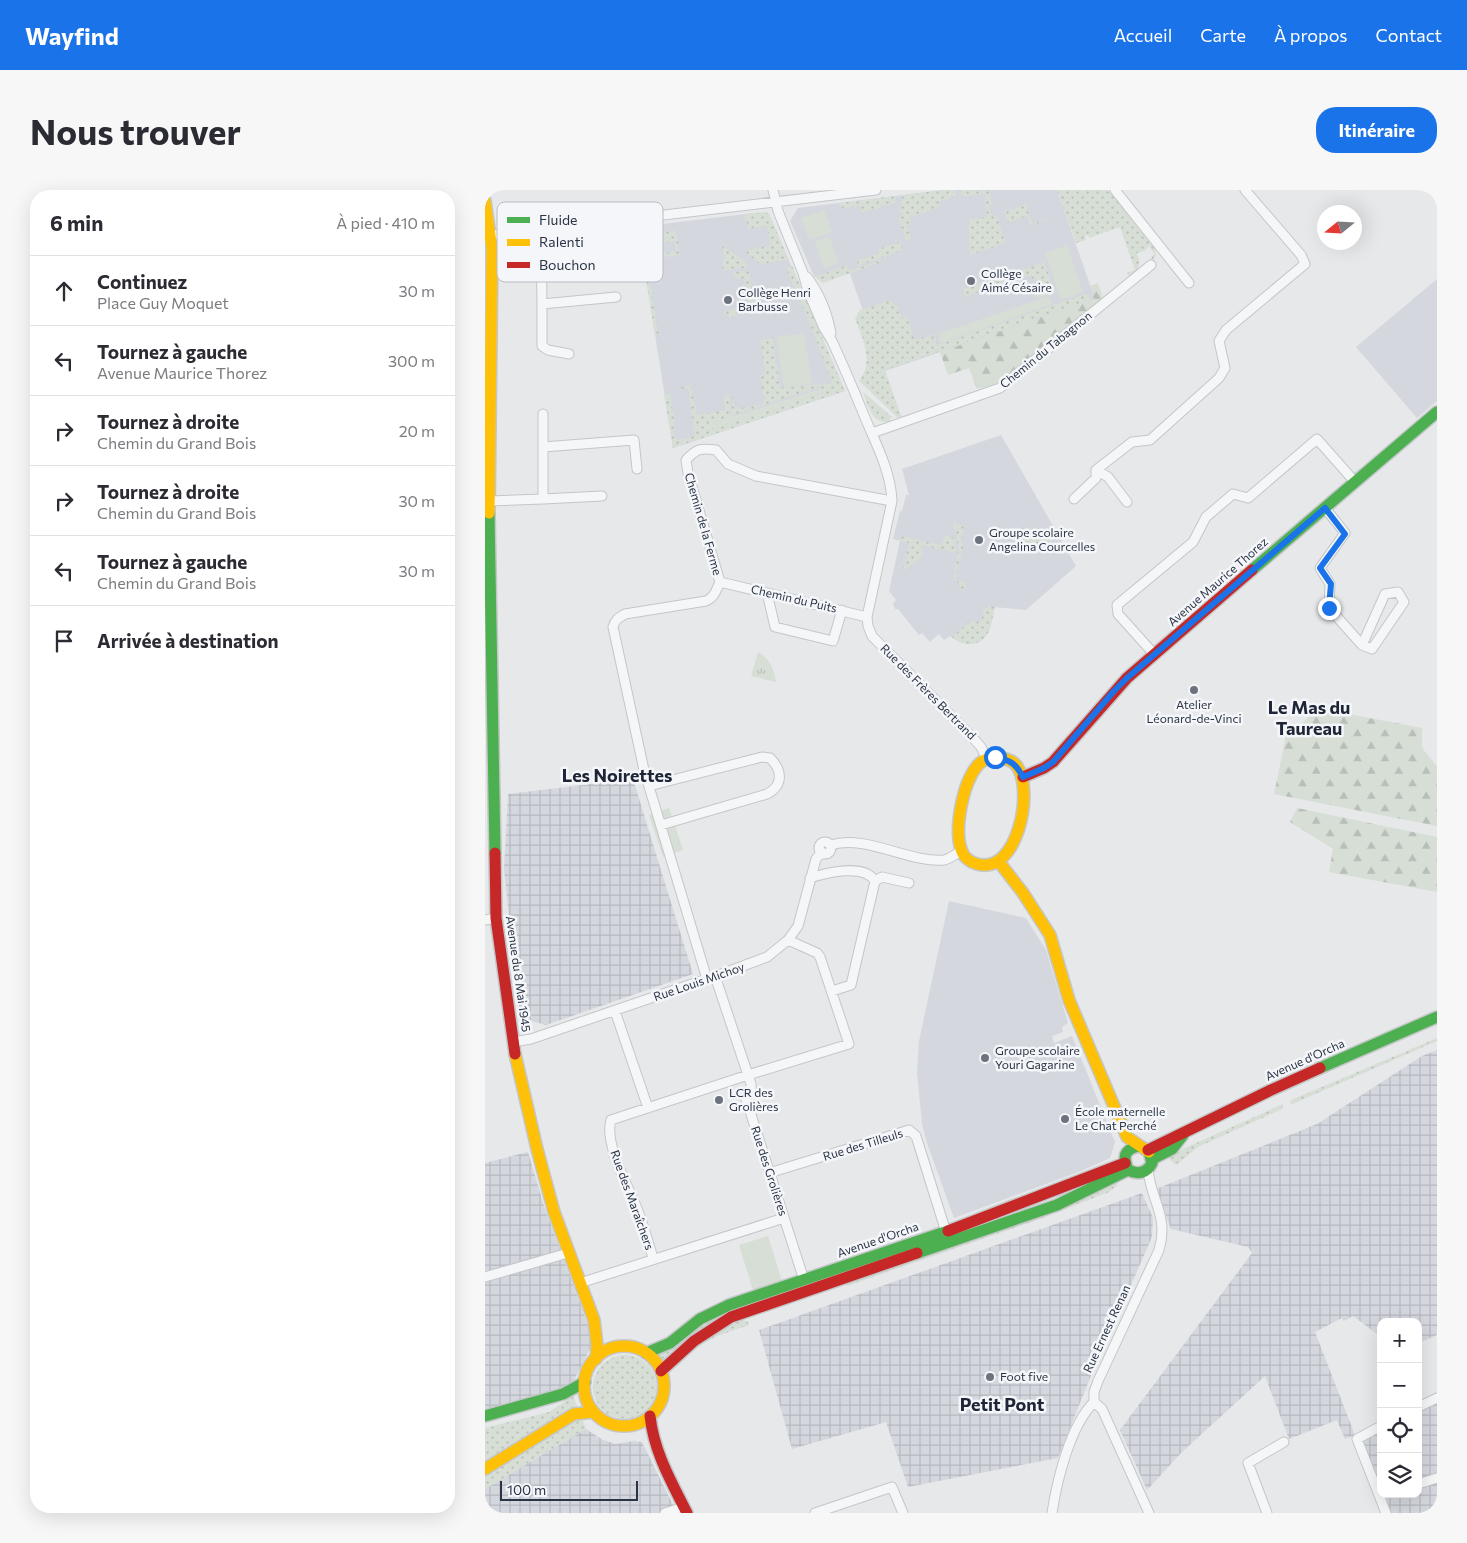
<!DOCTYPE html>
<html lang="fr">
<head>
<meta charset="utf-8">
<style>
  :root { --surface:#fff; --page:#f7f7f7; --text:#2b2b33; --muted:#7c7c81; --line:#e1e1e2; --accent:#1a73e8 }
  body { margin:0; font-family:Commissioner,sans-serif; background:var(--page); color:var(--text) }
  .controls { position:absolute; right:15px; bottom:15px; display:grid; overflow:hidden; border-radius:10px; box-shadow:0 5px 20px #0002 }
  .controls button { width:45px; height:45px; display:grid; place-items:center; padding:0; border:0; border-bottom:1px solid var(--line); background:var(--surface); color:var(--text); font:25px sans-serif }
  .compass { position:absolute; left:832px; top:15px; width:45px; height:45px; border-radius:50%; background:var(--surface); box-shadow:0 5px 20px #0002; rotate:252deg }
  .scale { position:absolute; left:15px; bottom:12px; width:138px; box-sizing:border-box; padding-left:5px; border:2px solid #2b3445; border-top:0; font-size:14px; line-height:18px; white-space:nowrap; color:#2b3445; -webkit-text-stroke:4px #f4f6f9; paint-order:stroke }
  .stop { position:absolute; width:15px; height:15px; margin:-11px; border:4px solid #1a73e8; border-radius:50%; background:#fff }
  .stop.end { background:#1a73e8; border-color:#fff; box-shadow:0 1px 5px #0008 }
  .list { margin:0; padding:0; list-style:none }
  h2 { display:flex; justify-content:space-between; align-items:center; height:65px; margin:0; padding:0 20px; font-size:21px }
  h2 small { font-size:16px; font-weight:400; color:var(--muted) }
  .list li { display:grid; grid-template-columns:32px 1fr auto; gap:15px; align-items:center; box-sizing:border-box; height:70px; padding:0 20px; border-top:1px solid var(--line) }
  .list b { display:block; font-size:19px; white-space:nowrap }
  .list p { margin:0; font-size:16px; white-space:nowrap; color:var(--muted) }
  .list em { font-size:16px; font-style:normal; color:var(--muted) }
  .icon { flex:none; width:28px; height:28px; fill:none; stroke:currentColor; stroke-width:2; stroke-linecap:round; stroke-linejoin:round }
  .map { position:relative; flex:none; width:952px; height:1323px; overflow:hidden; border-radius:20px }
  header { display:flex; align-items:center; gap:30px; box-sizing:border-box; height:70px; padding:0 25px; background:var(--accent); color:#fff }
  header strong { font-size:24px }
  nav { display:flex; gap:28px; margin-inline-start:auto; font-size:18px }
  .intro { display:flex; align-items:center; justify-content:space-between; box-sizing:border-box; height:120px; padding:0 30px }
  h1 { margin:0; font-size:35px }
  .button { padding:12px 22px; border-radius:20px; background:var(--accent); color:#fff; font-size:18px; font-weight:700 }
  main { display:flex; gap:30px; padding:0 30px }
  aside { flex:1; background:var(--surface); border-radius:20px; box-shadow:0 5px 20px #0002 }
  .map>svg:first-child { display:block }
</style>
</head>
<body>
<header>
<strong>Wayfind</strong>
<nav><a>Accueil</a><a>Carte</a><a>À propos</a><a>Contact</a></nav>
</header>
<div class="intro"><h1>Nous trouver</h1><a class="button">Itinéraire</a></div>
<main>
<aside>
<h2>6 min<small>À pied · 410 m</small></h2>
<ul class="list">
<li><svg class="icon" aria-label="ahead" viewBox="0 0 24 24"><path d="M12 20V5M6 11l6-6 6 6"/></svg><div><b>Continuez</b><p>Place Guy Moquet</p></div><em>30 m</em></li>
<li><svg class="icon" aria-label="left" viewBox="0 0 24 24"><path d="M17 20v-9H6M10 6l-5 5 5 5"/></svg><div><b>Tournez à gauche</b><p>Avenue Maurice Thorez</p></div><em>300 m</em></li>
<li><svg class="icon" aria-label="right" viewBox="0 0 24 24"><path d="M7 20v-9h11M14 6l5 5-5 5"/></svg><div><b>Tournez à droite</b><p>Chemin du Grand Bois</p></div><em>20 m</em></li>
<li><svg class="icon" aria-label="right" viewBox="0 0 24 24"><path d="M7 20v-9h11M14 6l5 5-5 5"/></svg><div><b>Tournez à droite</b><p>Chemin du Grand Bois</p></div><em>30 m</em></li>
<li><svg class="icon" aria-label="left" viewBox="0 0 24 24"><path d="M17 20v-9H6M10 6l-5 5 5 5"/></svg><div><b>Tournez à gauche</b><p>Chemin du Grand Bois</p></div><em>30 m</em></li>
<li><svg class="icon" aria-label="arrive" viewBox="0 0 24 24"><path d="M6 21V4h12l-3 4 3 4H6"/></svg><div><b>Arrivée à destination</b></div></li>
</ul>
</aside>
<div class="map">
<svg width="952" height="1323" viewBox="0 0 952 1323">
  <defs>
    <pattern id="industrial-grid" width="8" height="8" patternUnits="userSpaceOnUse" patternTransform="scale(1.25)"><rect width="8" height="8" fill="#d4d7dd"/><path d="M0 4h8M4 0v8" fill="none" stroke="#b6b9bf"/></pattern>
    <pattern id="grass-dots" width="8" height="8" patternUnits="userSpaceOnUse" patternTransform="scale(1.25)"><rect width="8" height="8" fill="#d6ded6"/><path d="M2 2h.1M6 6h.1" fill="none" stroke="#b8bfb9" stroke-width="1.8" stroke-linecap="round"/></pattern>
    <pattern id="forest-firs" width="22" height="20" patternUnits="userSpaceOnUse" patternTransform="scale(1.25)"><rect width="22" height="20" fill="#d6ded6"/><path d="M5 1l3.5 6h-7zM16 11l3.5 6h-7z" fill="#b8bfb9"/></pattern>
    <pattern id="park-tufts" width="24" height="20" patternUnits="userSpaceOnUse" patternTransform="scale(1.25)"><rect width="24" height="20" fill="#d6ded6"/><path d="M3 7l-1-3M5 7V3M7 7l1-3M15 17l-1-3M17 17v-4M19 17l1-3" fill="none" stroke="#b8bfb9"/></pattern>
  </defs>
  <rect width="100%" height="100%" fill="#e6e8ea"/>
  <path fill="#d4d7dd" d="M 459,0 L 572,0 L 610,109 L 400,181 L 362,76 L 330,87 L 329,86 L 305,31 L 313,18 Z
    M 269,23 L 284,24 L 360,201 L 188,258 L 153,37 Z
    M 952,89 L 952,211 L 932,228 L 871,157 Z
    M 516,245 L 591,376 L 541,420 L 510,417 L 504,441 L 495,451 L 485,454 L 478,453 L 468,448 L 465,446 L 459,450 L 454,444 L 445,452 L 437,443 L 434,445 L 413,419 L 410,419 L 408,414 L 411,410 L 404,401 L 415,351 L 408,349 L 415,321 L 417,321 L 421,305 L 424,305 L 417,279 Z
    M 464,711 L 541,728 L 561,760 L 583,833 L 577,837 L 578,842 L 567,846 L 569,853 L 587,846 L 630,952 L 625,968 L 596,981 L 469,1028 L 442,953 L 437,934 L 432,883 L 434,851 Z"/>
  <path fill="url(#industrial-grid)" d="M 148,589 L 208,784 L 61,835 L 43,830 L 34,818 L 19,680 L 23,604 Z
    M 952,860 L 952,1145 L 933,1153 L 933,1132 L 896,1132 L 896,1147 L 868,1126 L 859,1131 L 857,1128 L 830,1142 L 870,1245 L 860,1249 L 852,1230 L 804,1249 L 780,1186 L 697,1262 L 662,1300 L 635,1240 L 767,1063 L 763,1057 L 686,1039 L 671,999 L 832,934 L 937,866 Z
    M 43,962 L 59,1016 L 109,1151 L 86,1196 L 0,1222 L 0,973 Z
    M 657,1003 L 668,1028 L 667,1047 L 605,1188 L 573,1268 L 423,1297 L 401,1232 L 307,1259 L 274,1140 Z
    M 952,1208 L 952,1323 L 901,1323 L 872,1248 L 896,1236 L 896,1304 L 933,1304 L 933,1217 Z
    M 101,1239 L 118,1250 L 131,1254 L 148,1251 L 157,1252 L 192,1323 L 0,1323 L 0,1299 Z"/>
  <path fill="url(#grass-dots)" d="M 459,0 L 470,0 L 471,6 L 454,12 L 455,17 L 424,28 L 426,33 L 422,35 L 427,49 L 421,51 L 413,28 L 417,26 L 414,18 L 417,14 L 417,5 Z
    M 476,0 L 506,1 L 504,2 L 508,14 L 504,16 L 507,26 L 511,24 L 521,53 L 485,65 L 483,30 L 502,27 L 500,4 L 476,7 Z
    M 572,0 L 623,0 L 670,59 L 671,66 L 667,71 L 666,69 L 669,63 L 664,56 L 659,62 L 658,61 L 652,63 C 656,73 655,78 648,86 L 645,86 L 642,83 L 650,80 L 635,37 L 604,48 L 603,45 L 600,46 L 601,50 L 591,53 Z
    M 410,6 L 411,11 L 410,13 L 377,23 L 374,16 L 357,18 L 354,13 Z
    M 541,14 L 548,34 L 562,29 L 563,30 L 546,36 L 542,26 L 523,33 L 519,22 Z
    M 281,22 L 284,24 L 304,70 L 275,74 L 262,64 L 261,60 L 285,56 L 282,36 L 263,39 L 262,30 L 259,30 L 258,24 Z
    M 191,40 L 195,65 L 172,68 L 171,65 L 191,61 L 189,51 L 170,54 L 168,44 Z
    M 154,46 L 157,46 C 158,50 162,53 163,57 L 160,58 L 162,71 L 165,71 L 165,72 L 162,73 L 166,99 L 170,100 L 166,101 L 170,121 L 173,122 L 170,123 L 173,142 L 177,143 L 170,145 Z
    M 415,52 L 418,60 L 373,76 L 372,71 L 394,63 L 393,59 Z
    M 237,55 L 262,73 L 263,77 L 238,81 L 237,70 L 240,69 Z
    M 395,70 L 396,72 L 338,93 L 330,87 L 362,75 L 364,81 Z
    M 559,72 L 570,102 L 552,108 L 549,98 L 553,96 L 550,88 L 546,89 L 544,85 L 525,91 L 524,88 L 526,84 Z
    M 307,76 L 360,201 L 188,258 L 179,204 L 185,203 L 190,235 L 188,236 L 190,248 L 197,249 L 210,246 L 203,198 L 196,199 L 196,197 L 206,195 L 212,225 L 240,220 L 238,205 L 245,204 L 245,228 L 221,235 L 337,204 L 334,197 L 246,226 L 248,204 L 250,219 L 279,214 L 275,185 L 280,184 L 275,150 L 288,148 L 295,198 L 347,193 L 327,139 L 301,79 Z
    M 264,80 L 270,119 L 244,128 L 243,124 L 240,125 L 239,121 L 264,117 L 259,88 L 250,89 L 248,82 Z
    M 517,85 L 520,93 L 480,107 L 478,99 Z
    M 603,103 L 605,110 L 400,180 L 417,228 L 414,229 L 374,191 C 389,173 378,148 370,129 L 375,120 L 405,110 L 412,116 L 417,129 L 422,127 L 430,150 L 449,144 L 453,155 Z
    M 378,202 L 407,227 L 405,228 L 405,231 C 387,236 383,215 378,202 Z
    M 468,332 L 479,336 L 476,353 L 479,354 L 470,390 L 481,392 L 479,403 L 471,390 L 468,390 L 474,359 Z
    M 539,337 L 563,342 L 568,353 L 562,356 C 552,354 543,350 533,355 L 530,352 L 537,347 L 533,341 Z
    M 460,345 L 469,348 L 472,363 L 436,355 L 438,362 L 436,368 L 417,382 L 424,353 L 415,351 L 416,346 L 457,355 Z
    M 503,416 L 510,417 C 508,425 507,433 504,441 C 498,456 478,458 467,447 L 485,431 L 496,432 L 499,417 L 503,418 Z
    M 952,848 L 952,851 L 805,915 L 806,910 C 855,889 904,869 952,848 Z
    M 798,914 L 797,919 L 713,957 L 691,975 L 683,968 L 690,965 L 689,963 Z
    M 630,990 L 633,995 L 624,1002 L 558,1028 L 362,1096 L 359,1093 Z
    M 349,1084 L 350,1087 L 228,1131 L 191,1159 L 177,1173 L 172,1164 L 225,1128 Z
    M 256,1129 L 263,1132 L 264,1135 C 237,1144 212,1151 194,1175 L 188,1174 L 223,1144 Z
    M108 1197a32 32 0 1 1 64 0a32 32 0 1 1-64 0Z
    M 88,1206 L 101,1239 L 0,1299 L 0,1238 L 64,1222 Z"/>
  <path fill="url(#forest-firs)" d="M 613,93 L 618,109 L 551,162 L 527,185 L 507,195 L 492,199 L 484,178 L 463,185 L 455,162 L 609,109 L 605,96 Z
    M 832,518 L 937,538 L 937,558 L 952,576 L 952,636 L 789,604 L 802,541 L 815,536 Z
    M 812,618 L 952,647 L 952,702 L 844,682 L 848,659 L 805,632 Z"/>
  <path fill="url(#park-tufts)" d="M 273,462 C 285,469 289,479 291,492 L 266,486 Z"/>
  <path fill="#d6ded6" d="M 339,20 L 347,42 L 324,50 L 316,28 Z
    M 342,47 L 345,48 L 353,71 L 352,74 L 341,78 L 338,77 L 330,54 L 331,51 Z
    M 582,55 L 598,102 L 576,110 L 560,63 Z
    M 564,106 L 567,114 L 456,153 L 453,144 Z
    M 319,143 L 327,194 L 299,197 L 291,147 Z
    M 335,199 L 337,203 L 223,240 L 221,235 Z
    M 184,618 L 198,660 L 178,667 L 164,625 Z
    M 283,1046 L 297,1091 L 268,1100 L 254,1055 Z"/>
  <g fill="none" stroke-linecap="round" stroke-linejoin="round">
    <defs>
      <path id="street" d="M 288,0 L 293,21 L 318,83 L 323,101 L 339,138 L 347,151 C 359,177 370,203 381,230 C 392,256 406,283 407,311 L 382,427 L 383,436 L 387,446 L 489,549 L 496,557 L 502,569
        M 630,0 L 704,93
        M 56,40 L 57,114 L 131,107
        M 0,46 L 391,0
        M 322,87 C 335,104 342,122 346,143
        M 57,114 L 57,156 L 63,160 L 84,164
        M 387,243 L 515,198 L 666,75
        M 58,257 L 58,224
        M 611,280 L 623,287 L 642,312
        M 58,309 L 117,306
        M 589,309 L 611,288 L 611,280 L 647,252 L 665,250 L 734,188 L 740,178 L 734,151 L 741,140 L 820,74 L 816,65 L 760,0
        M 4,311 L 58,309 L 58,257 L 149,250 L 152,279
        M 840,318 L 860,343 L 835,378 L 845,394 L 844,418 L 877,455 L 887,459 L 919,412 L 913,402 L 900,404 L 877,455
        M 235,392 L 382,427
        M 282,403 L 290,437 L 348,451 L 357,420
        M 669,464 L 633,424 L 632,415 L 708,352 L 721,327 L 748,304 L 763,308 L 832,249 L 870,292
        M 164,596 L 277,567 L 285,568 C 297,580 299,595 282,604 L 176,635
        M334 658a6 6 0 1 1 12 0a6 6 0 1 1-12 0Z
        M 346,655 C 380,644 424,673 459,670 C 464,669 471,664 476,661
        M 325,688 C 341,683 379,673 390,691 L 366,795 L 347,801
        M 390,691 L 397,687 L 424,693
        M 0,730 L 11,728
        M 230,786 L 266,894 L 266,899 L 261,910 L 263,915 L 319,1090
        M 222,789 L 159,580 L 128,437 C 130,430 133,428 140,424 L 221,411 C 230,407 231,400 235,392 L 203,283 L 201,270 C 212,258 216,258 231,260 L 243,274 L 271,286 L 407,311
        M 130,821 L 163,918
        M 28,852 L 46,849 L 239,783 L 282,767 L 303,750 L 313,736 L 331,669 L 337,662
        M 284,983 L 424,940 L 431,946 L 461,1042
        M 168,1068 C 163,1051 158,1033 151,1016 C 142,994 119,953 126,930 L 263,885 L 364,854 L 335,767 L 332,763 L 303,750
        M 0,1087 L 83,1063
        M 95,1093 L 299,1028
        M 609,1212 L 617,1219 L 664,1323
        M 933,1217 L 952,1208
        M 896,1236 L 872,1249 L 901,1323
        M 933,1294 L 952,1288
        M 180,1323 L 199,1317
        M 330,1323 L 407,1297 L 418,1323
        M 567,1323 C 572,1290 585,1236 609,1212 L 609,1202 L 613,1191 L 674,1060 C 684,1026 666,1011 663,980
        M 782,1323 L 763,1273 L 799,1252"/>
      <path id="fast" d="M 4,323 L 10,663
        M 767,380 L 952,222
        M 835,878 L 952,827
        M 654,956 C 638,960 638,967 643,980 C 653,985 662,983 667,973 L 664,962
        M 667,969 L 687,959 L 698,945
        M 432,1063 L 572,1015 L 643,980
        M 161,1163 L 185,1153 L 215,1129 L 244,1115 L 463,1041
        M 0,1226 L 78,1204 L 100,1192"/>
      <path id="slow" d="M 0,11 L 7,59 L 4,323
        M 510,567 C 517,568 526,569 531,575 C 550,598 533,686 492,674 C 485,672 478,667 476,659 C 469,638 478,592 493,575 C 497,570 504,568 510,567 Z
        M 514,672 L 538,703 L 565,745 L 584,810 L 642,947 L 664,962
        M 30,864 L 52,959 L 69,1022 L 109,1130 L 112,1155 L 111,1169
        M99 1196a40 40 0 1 1 80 0a40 40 0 1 1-80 0Z
        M 0,1279 L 89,1224 L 109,1222"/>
      <path id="jam" d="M 538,587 L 559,578 L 568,572 L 642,488 L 767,380
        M 10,663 L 11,728 L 30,864
        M 663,960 L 786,900 L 835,878
        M 463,1041 L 640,973
        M 176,1181 L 209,1151 L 246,1127 L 432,1063
        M 165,1226 C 169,1262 186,1291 202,1323"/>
    </defs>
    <use href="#street" stroke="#c4c6c8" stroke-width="11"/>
    <use href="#fast" stroke="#c4c6c8" stroke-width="14"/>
    <use href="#slow" stroke="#c4c6c8" stroke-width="14"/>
    <use href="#jam" stroke="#c4c6c8" stroke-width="14"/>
    <use href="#street" stroke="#f5f6f7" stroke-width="9"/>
    <use href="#fast" stroke="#4caf50" stroke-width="11"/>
    <use href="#slow" stroke="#ffc107" stroke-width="11"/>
    <use href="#jam" stroke="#c62828" stroke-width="11"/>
  </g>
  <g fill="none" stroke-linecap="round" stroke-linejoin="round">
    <path stroke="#1a73e8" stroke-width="6" d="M 510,567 C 527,571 530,573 538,587 L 559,578 L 568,572 L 629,501 L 642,488 L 840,318 L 860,344 L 835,378 L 846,394 L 844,418"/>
  </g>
  <g fill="#6c737f" stroke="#f4f6f9" stroke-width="2">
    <circle cx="486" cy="91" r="5"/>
    <circle cx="243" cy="110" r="5"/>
    <circle cx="494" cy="350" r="5"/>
    <circle cx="709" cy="500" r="5"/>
    <circle cx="500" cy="868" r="5"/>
    <circle cx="234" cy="910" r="5"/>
    <circle cx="580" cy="929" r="5"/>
    <circle cx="505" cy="1187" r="5"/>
  </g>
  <g text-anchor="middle" stroke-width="5" stroke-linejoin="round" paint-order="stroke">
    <g font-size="12" fill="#2b3445" stroke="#f4f6f9" text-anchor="start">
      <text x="496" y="88">Collège<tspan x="496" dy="14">Aimé Césaire</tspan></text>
      <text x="253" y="107">Collège Henri<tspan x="253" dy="14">Barbusse</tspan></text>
      <text x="504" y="347">Groupe scolaire<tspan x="504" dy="14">Angelina Courcelles</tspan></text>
      <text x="709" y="519" text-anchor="middle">Atelier<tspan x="709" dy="14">Léonard-de-Vinci</tspan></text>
      <text x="510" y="865">Groupe scolaire<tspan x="510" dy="14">Youri Gagarine</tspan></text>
      <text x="244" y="907">LCR des<tspan x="244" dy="14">Grolières</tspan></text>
      <text x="590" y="926">École maternelle<tspan x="590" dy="14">Le Chat Perché</tspan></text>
      <text x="515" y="1191">Foot five</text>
    </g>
    <g font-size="12" fill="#2b3445" stroke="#f4f6f9">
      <text transform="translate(561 160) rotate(-39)" y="4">Chemin du Tabagnon</text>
      <text transform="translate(218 334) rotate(74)" y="4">Chemin de la Ferme</text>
      <text transform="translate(733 392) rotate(-41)" y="4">Avenue Maurice Thorez</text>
      <text transform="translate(309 409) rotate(13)" y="4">Chemin du Puits</text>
      <text transform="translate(443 502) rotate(45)" y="4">Rue des Frères Bertrand</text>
      <text transform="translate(33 784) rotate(82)" y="4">Avenue du 8 Mai 1945</text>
      <text transform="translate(214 792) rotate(-19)" y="4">Rue Louis Michoy</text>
      <text transform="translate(820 870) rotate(-24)" y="4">Avenue d'Orcha</text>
      <text transform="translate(378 955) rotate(-17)" y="4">Rue des Tilleuls</text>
      <text transform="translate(284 981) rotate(72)" y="4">Rue des Grolières</text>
      <text transform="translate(147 1010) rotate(70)" y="4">Rue des Maraîchers</text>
      <text transform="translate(393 1050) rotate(-19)" y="4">Avenue d'Orcha</text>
      <text transform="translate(622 1139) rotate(-65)" y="4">Rue Ernest Renan</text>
    </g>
    <g font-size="18" font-weight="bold" fill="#1d2536" stroke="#f4f6f9">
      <text x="824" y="524">Le Mas du<tspan x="824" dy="21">Taureau</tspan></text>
      <text x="132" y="592">Les Noirettes</text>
      <text x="517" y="1221">Petit Pont</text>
    </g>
  </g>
  <rect x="12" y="12" width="166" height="80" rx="8" fill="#f4f6f9" stroke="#b8bcc3" stroke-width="1"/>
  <rect x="22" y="27" width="23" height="6" fill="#4caf50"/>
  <rect x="22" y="49" width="23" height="7" fill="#ffc107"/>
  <rect x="22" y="72" width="23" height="6" fill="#c62828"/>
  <g font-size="14" fill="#2b3445">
    <text x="54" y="35">Fluide</text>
    <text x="54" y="57">Ralenti</text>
    <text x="54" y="80">Bouchon</text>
  </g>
</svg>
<div class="controls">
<button>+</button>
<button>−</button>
<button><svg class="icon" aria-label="locate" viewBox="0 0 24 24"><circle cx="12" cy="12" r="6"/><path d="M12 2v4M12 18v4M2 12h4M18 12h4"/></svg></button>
<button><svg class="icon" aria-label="layers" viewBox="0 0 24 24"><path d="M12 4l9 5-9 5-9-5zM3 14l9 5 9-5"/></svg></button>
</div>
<svg class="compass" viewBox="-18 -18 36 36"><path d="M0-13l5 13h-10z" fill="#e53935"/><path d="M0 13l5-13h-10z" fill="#7c7c81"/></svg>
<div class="scale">100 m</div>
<div class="stop" style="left:510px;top:567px"></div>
<div class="stop end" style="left:844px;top:418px"></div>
</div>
</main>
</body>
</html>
